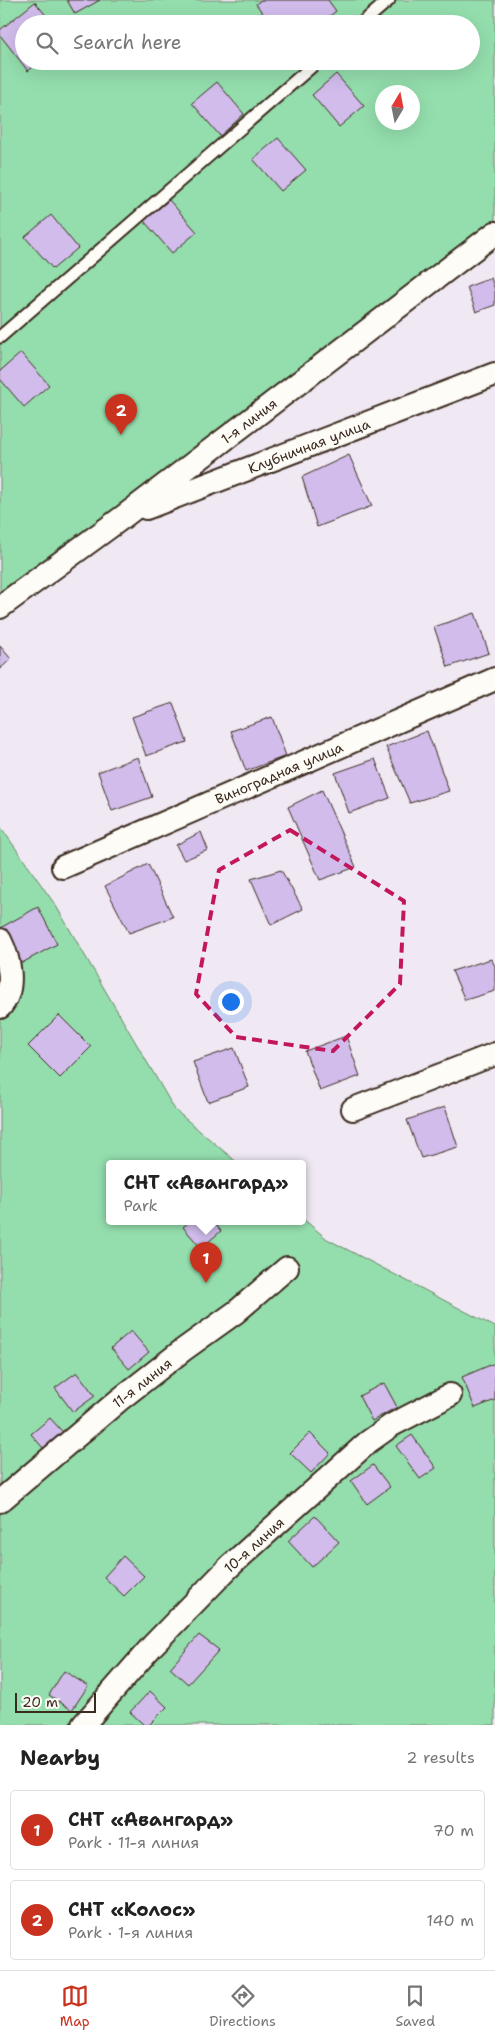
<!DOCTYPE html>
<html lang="en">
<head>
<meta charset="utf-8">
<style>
  :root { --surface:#fff; --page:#f6f6f6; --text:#222; --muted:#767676; --line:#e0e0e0; --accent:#c8321e }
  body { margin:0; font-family:"Shantell Sans",sans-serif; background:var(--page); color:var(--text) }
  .compass { position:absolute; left:375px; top:85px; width:45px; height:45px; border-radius:50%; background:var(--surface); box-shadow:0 5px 20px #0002; rotate:10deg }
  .scale { position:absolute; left:15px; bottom:12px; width:81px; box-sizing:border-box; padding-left:5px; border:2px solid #3b2a1e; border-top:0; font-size:14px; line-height:18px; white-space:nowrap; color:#3b2a1e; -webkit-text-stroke:4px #fdfcf7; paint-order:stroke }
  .you { position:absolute; left:230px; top:1001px; width:18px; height:18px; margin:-12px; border:4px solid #fff; border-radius:50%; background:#1a73e8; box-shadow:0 0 0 8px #1a73e833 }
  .badge { display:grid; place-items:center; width:32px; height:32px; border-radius:50%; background:var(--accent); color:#fff; font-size:16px; font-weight:700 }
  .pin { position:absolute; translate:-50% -41px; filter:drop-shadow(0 1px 2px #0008) }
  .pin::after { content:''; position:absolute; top:26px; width:18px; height:15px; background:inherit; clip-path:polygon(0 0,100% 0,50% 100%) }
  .popup { position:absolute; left:106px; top:1160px; width:200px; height:65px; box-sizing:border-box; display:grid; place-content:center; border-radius:5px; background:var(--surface); filter:drop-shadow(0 1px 4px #0005); font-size:16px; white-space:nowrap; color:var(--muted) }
  .popup b { font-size:19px; color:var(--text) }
  .popup::after { content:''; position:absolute; left:50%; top:100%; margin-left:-10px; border:10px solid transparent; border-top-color:var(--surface) }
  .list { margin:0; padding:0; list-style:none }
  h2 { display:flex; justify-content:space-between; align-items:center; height:65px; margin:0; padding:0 20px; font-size:21px }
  h2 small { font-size:16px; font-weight:400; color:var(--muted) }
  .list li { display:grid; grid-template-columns:32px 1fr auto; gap:15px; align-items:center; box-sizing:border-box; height:80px; margin:0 10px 10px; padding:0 10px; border:1px solid var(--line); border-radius:5px }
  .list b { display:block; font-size:19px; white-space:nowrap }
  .list p { margin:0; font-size:16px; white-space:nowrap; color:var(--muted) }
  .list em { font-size:16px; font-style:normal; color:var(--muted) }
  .icon { flex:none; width:28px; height:28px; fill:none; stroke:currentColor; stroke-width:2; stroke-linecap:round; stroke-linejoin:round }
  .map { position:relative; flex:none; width:495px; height:1725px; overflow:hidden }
  .search { position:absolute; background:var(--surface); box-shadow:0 5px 20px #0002; left:15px; right:15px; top:15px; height:55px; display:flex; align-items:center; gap:12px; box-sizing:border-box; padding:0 18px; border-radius:28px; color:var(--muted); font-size:19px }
  .sheet { height:245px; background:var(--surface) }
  nav { display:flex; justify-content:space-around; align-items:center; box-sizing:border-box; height:70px; border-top:1px solid var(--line); background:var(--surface); font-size:14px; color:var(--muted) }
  nav a { display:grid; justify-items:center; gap:2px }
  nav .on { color:var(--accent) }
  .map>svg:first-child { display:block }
</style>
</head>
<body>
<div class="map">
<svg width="495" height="1725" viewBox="0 0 495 1725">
  <rect width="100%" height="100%" fill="#f0e9f4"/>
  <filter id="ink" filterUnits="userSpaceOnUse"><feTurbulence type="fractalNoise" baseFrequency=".02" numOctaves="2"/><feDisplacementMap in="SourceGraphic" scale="10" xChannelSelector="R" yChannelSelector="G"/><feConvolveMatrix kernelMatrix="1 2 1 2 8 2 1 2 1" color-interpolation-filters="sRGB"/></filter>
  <g filter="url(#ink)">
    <path fill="#94dead" stroke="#688466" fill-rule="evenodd" d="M 0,0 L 495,0 L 495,249 L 0,614 ZM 24,24 L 471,24 L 471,61 L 24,61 ZM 382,92 L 412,92 L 412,122 L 382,122 Z
      M 0,826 L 56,906 L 175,1110 L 239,1164 L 110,1164 L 110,1222 L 302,1222 L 302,1218 L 327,1239 L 495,1327 L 495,1725 L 0,1725 Z"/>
    <path fill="#d1bcec" stroke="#3b2a1e" d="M 67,0 L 100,0 L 75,14 Z
      M 261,0 L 328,0 L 336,11 L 320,24 L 271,24 L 256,4 Z
      M 35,2 L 53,24 L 24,24 L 24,61 L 40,61 L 28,71 L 0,35 L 0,30 Z
      M 336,74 L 364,106 L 339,127 L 312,95 Z
      M 217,82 L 244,114 L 220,136 L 192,103 Z
      M 278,138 L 306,170 L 281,191 L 253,159 Z
      M 169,200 L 197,232 L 172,253 L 144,221 Z
      M 51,215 L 78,248 L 53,269 L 25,237 Z
      M 491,278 L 495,290 L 495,305 L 476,312 L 467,287 Z
      M 21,353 L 49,385 L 24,407 L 0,379 L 0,371 Z
      M 349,455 L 372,506 L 317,527 L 302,477 Z
      M 475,613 L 489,653 L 448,667 L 434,627 Z
      M 0,646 L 11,659 L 0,669 Z
      M 173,703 L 187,742 L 146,756 L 132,717 Z
      M 272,717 L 286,756 L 246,771 L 231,731 Z
      M 427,731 L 449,791 L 410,803 L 386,747 Z
      M 138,757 L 152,797 L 112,811 L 98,772 Z
      M 375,759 L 390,798 L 349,813 L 335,773 Z
      M 322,790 L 356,867 L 320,880 L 288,807 Z
      M 201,832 L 208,850 L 184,860 L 176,845 Z
      M 148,864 L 173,917 L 129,933 L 105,886 Z
      M 281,870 L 303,909 L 271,925 L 251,879 Z
      M 38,907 L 57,944 L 22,963 L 2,927 Z
      M 491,959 L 495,966 L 495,991 L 465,1000 L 452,971 Z
      M 59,1015 L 91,1047 L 60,1078 L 28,1046 Z
      M 346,1036 L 360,1076 L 320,1091 L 305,1051 Z
      M 234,1048 L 249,1087 L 208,1102 L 193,1062 Z
      M 445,1107 L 458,1147 L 421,1158 L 407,1120 Z
      M 189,1222 L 213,1222 L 221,1231 L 201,1248 L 183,1227 Z
      M 131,1331 L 149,1352 L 129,1369 L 111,1348 Z
      M 495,1363 L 495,1400 L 475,1408 L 462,1377 Z
      M 77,1372 L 95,1396 L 73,1412 L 55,1388 Z
      M 384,1383 L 397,1407 L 372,1421 L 359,1396 Z
      M 50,1418 L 68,1438 L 49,1455 L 31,1434 Z
      M 310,1433 L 330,1453 L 311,1473 L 290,1453 Z
      M 412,1435 L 436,1468 L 420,1479 L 396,1446 Z
      M 373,1465 L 390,1487 L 367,1504 L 351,1481 Z
      M 315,1516 L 339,1542 L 312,1567 L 288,1541 Z
      M 123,1556 L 144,1576 L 124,1596 L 104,1577 Z
      M 199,1635 L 219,1650 L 188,1684 L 170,1668 Z
      M 64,1671 L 88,1686 L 72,1710 L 49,1695 Z
      M 150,1691 L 167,1707 L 149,1725 L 144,1725 L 130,1712 Z"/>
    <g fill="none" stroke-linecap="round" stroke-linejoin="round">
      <defs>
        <path id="lane" d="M 361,24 L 389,0
          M 0,337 L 318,61"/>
        <path id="street" d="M 146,508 L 495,374
          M 0,607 L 123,517 L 495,233
          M 63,867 L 495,679
          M 0,940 C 10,960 16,989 0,1007
          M 353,1109 L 495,1054
          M 0,1501 L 119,1400 L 183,1350 L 236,1312 L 287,1268
          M 83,1725 L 153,1645 L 229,1567 L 368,1442 L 392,1425 L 450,1395"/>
      </defs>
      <use href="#lane" stroke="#3b2a1e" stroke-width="15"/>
      <use href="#street" stroke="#3b2a1e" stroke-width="26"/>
      <use href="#lane" stroke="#fdfcf7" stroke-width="11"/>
      <use href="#street" stroke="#fdfcf7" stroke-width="22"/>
    </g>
  </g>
  <path fill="none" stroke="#c2185b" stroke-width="4" stroke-dasharray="10 6" stroke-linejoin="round" d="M 290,830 L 404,901 L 400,984 L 333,1051 L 236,1037 L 196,994 L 219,870 Z"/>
  <g text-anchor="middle" stroke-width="4.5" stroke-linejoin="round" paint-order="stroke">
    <g font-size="14" fill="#3b2a1e" stroke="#fdfcf7">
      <text transform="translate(249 421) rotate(-37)" y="5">1-я линия</text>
      <text transform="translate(309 446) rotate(-21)" y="5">Клубничная улица</text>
      <text transform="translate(279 773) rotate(-23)" y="5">Виноградная улица</text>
      <text transform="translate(142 1383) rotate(-38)" y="5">11-я линия</text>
      <text transform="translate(254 1545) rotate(-42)" y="5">10-я линия</text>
    </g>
  </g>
</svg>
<svg class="compass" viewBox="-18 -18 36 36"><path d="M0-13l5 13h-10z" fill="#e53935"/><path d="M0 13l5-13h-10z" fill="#767676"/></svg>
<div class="scale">20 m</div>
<div class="you"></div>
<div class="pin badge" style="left:206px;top:1283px">1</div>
<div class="popup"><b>СНТ «Авангард»</b>Park</div>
<div class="pin badge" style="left:121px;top:435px">2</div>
<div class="search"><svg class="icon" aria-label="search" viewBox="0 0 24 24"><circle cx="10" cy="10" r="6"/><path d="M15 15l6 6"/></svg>Search here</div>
</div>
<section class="sheet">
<h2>Nearby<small>2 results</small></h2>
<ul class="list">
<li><span class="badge">1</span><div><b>СНТ «Авангард»</b><p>Park · 11-я линия</p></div><em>70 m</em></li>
<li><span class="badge">2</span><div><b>СНТ «Колос»</b><p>Park · 1-я линия</p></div><em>140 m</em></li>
</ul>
</section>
<nav>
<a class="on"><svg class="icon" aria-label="map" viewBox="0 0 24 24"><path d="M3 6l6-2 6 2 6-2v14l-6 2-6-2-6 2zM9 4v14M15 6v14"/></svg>Map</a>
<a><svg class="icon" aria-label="directions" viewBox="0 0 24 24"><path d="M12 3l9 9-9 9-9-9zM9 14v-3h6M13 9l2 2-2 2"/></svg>Directions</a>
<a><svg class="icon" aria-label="saved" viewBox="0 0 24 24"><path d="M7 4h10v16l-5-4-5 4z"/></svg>Saved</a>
</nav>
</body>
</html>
